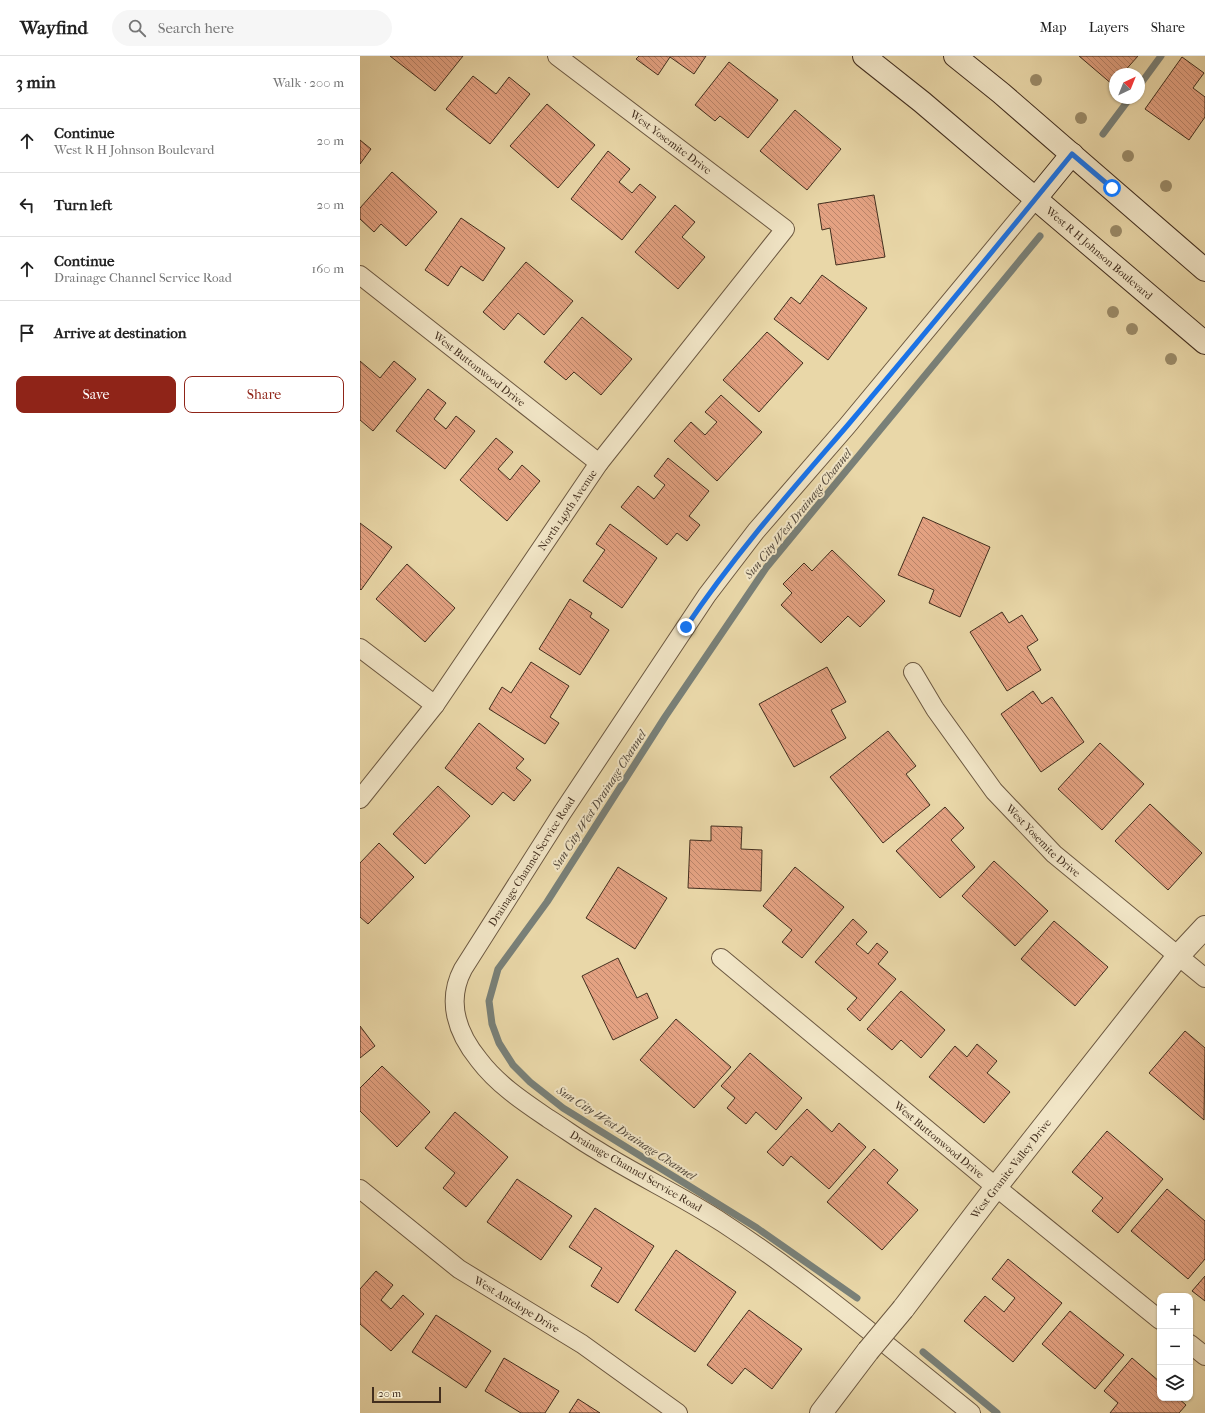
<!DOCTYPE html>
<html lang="en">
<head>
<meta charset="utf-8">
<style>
  :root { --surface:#fff; --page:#f6f6f6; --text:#222; --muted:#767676; --line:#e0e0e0; --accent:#8f2418 }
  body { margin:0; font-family:"IM FELL French Canon",serif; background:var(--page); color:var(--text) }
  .controls { position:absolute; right:12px; bottom:12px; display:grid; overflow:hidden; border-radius:8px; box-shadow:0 1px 3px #0004 }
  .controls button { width:36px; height:36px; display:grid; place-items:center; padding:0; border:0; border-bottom:1px solid var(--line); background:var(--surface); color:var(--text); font:20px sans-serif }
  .compass { position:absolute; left:749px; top:12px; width:36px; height:36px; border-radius:50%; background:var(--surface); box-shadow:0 1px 3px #0004; rotate:43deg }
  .scale { position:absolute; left:12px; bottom:10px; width:69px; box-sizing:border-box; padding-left:4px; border:2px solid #422e1e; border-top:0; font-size:11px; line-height:14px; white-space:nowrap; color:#422e1e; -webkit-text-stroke:3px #f1e5c6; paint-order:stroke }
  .stop { position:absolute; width:12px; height:12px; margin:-9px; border:3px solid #1a73e8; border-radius:50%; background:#fff }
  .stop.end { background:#1a73e8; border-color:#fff; box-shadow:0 1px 4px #0008 }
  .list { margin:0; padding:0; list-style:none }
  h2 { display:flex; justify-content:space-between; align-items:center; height:52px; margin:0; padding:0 16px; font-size:17px }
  h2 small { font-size:13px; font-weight:400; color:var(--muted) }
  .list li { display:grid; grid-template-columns:26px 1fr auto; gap:12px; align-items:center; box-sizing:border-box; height:64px; padding:0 16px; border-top:1px solid var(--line) }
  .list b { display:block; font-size:15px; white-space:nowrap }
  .list p { margin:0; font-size:13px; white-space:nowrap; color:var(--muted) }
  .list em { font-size:13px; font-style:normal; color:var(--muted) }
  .actions { display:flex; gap:8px; padding:12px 16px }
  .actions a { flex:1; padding:9px 0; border:1px solid var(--accent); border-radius:8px; text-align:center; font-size:14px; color:var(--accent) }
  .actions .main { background:var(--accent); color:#fff }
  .icon { flex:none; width:22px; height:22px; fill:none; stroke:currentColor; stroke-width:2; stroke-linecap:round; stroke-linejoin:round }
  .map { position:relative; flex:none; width:845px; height:1357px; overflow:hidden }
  header { display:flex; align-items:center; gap:24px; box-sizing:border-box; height:56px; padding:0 20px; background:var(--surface); border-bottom:1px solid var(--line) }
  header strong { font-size:19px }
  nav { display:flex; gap:22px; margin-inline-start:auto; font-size:14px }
  .search { width:280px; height:36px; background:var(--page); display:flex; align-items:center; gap:10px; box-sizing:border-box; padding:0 14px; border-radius:22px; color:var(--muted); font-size:15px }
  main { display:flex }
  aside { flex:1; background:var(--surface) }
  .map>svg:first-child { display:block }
</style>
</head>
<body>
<header>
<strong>Wayfind</strong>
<div class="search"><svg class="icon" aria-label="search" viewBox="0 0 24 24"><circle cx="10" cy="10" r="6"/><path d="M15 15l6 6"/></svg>Search here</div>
<nav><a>Map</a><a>Layers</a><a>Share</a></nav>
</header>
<main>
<aside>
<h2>3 min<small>Walk · 200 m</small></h2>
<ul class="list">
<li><svg class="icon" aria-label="ahead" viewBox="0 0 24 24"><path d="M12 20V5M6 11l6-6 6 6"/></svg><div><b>Continue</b><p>West R H Johnson Boulevard</p></div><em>20 m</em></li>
<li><svg class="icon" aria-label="left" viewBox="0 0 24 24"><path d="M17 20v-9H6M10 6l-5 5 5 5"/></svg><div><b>Turn left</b></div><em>20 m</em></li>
<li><svg class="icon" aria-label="ahead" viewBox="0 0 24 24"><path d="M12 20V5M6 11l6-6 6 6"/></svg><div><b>Continue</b><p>Drainage Channel Service Road</p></div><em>160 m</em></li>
<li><svg class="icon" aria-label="arrive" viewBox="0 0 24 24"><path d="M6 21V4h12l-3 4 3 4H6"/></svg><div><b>Arrive at destination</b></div></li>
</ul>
<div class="actions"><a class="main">Save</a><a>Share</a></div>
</aside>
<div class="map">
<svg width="845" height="1357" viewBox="0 0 845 1357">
  <defs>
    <pattern id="building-back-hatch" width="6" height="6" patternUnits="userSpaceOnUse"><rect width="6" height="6" fill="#e4a282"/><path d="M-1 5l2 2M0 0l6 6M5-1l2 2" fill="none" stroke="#ba846a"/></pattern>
  </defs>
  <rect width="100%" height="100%" fill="#e9d7a8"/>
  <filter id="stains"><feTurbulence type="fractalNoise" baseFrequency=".005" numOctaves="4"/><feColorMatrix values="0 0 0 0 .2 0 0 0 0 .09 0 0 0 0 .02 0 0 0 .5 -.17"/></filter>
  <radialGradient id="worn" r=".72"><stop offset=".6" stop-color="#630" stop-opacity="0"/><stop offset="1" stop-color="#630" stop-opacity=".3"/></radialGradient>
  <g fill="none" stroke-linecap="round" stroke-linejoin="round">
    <path stroke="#798078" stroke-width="7" d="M 779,30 L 801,0
      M 743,78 L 770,42
      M 497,1242 L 397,1172 L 203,1052 L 170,1026 L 153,1009 L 139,987 L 132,968 L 129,945 L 138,913 L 187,846 L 305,661 L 406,512 L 680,180
      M 563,1296 L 637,1357"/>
  </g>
  <path fill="url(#building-back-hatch)" stroke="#422e1e" d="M 30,0 L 103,0 L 75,35 Z
    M 279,0 L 346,0 L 334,18 L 310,1 L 298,19 L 276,3 Z
    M 719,0 L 778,0 L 762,18 L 755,18 L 755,26 L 753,29 Z
    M 822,1 L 844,17 L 833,32 L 845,41 L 845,61 L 829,84 L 785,53 Z
    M 369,6 L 418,44 L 388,82 L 360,60 L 355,65 L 335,49 Z
    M 113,20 L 136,38 L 149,21 L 170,38 L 130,88 L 86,53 Z
    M 187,48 L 235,89 L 198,132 L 150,90 Z
    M 435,54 L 481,93 L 447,134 L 400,95 Z
    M 0,84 L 11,93 L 0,108 Z
    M 248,95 L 270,113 L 259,126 L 272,137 L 280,128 L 296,141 L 262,184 L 211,143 Z
    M 32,116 L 77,156 L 46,190 L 21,168 L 14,176 L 0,163 L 0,152 Z
    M 514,139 L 525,201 L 476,209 L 470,172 L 462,174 L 458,148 Z
    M 315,149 L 335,166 L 322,181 L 345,201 L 318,233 L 275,196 Z
    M 101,162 L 145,192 L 123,225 L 101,210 L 88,230 L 65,214 Z
    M 166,206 L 213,245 L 184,279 L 158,257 L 144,274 L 123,256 Z
    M 462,219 L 507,252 L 468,304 L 414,263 L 431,241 L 440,248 Z
    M 222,261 L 272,303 L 241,339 L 214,316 L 206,324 L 184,306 Z
    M 407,276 L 443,307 L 399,356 L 363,324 Z
    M 0,305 L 20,322 L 34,305 L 56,323 L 13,375 L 0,364 Z
    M 68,333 L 86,347 L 74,363 L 86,373 L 96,360 L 115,375 L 85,413 L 36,375 Z
    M 361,339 L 402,376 L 357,425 L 314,385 L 331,366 L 345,379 L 357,366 L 345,356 Z
    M 136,382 L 153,396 L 138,413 L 150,424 L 162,409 L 180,425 L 147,465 L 100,424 Z
    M 308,402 L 349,435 L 329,460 L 340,469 L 327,485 L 317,477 L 307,489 L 261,451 L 278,430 L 294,443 L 305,429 L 294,420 Z
    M 563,461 L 630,491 L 600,561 L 569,547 L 574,534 L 538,519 Z
    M 0,467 L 32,491 L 1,534 L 0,533 Z
    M 250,468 L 297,502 L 262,552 L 223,525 L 245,494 L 236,488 Z
    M 472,494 L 525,545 L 500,571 L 488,560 L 461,587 L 421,549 L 432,537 L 423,528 L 444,507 L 452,515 Z
    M 47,508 L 95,552 L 65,586 L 16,543 Z
    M 210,543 L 232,557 L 230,561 L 249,574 L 220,619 L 179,593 Z
    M 642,556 L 649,567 L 662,559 L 678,584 L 667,591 L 681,614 L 647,635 L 610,576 Z
    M 171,606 L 209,630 L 190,661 L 199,667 L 185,688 L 129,653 L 142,631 L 151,637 Z
    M 467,611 L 486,646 L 471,654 L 486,682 L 434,711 L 399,648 Z
    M 673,635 L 682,648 L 692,641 L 724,686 L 681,716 L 641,658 Z
    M 119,667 L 164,703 L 156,712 L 171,724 L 154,745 L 143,736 L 132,749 L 85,712 Z
    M 528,675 L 556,710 L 546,718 L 570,749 L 523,787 L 470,721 Z
    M 740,687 L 784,728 L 742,774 L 698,733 Z
    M 78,730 L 110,760 L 65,808 L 33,778 Z
    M 790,748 L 842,797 L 808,834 L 755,785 Z
    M 585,751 L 604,772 L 591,784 L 615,811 L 580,842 L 536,795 Z
    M 351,770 L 382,771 L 381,793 L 402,794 L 401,835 L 328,832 L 330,784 L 351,785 Z
    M 19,787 L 54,821 L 8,868 L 0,861 L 0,807 Z
    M 634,805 L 688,855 L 655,890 L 602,840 Z
    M 258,811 L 307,842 L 275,893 L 226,862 Z
    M 435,811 L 484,851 L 442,902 L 422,886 L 432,874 L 403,850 Z
    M 493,863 L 507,876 L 496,888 L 508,898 L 517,887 L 528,896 L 518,908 L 536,923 L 500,965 L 487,953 L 497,942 L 455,906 Z
    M 694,865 L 748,911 L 715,950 L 661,903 Z
    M 258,902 L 277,942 L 287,937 L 298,962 L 253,984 L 222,920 Z
    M 541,935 L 585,974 L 561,1002 L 541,984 L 532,994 L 507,973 Z
    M 316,963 L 371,1011 L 334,1052 L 280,1004 Z
    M 0,970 L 15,990 L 0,1002 Z
    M 825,975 L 845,992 L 844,1064 L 789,1017 Z
    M 617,988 L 637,1005 L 627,1017 L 650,1036 L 624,1067 L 569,1021 L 595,990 L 607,1001 Z
    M 390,997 L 442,1042 L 416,1074 L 396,1056 L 386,1068 L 367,1052 L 375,1042 L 361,1030 Z
    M 22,1010 L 70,1056 L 37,1091 L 0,1055 L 0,1032 Z
    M 447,1053 L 472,1076 L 479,1067 L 506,1091 L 469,1133 L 431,1100 L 423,1110 L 407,1096 Z
    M 95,1056 L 148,1101 L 106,1151 L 83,1132 L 95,1117 L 65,1092 Z
    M 747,1075 L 803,1123 L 758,1177 L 732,1155 L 743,1142 L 712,1116 Z
    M 514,1093 L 538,1114 L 527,1127 L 558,1154 L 522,1194 L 467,1146 Z
    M 157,1123 L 212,1160 L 181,1204 L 127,1166 Z
    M 807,1133 L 845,1165 L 845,1203 L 828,1223 L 771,1175 Z
    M 235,1152 L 294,1190 L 258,1247 L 231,1230 L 242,1212 L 209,1191 Z
    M 316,1194 L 376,1236 L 335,1296 L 275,1254 Z
    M 648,1203 L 702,1247 L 653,1306 L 604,1265 L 625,1240 L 644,1256 L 655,1242 L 632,1223 Z
    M 16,1215 L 33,1229 L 21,1244 L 31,1253 L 43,1239 L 64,1258 L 31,1295 L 0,1268 L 0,1233 Z
    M 845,1220 L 845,1245 L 832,1235 Z
    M 389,1254 L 442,1293 L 412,1333 L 385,1312 L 372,1328 L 347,1309 Z
    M 710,1255 L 764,1299 L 735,1333 L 682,1288 Z
    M 76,1259 L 131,1295 L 106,1332 L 52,1296 Z
    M 144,1302 L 199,1335 L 185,1357 L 161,1357 L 125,1335 Z
    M 772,1302 L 800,1326 L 800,1342 L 818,1342 L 826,1349 L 819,1357 L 750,1357 L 758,1347 L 744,1335 Z
    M 218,1343 L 240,1357 L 209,1357 Z"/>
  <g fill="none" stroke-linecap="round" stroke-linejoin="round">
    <defs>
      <g id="minor">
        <path id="s1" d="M 0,219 L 239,407"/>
        <path d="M 0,592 L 75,649"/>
        <path id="s2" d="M 553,616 L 575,653 L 634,735 L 694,798 L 845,922"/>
        <path id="s3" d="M 0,743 L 75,649 L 239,407 L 425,173 L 197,0"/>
        <path id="s4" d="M 361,902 L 636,1131 L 800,1264"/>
        <path id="s5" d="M 0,1133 L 99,1213 L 222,1288 L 318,1357"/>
        <path d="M 830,1288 L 845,1300"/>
        <path id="s6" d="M 611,1357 C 530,1292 450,1224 363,1167 C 322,1140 278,1120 237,1094 C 221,1085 205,1073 189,1063 C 164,1046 138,1029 119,1004 C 97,977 86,945 103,913 L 202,757 L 347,539 L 396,475 L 487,370 L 676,142"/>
      </g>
      <g id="tertiary">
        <path id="s7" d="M 543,1253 L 636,1131 L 818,900 L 845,871"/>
        <path d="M 461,1357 L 508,1295"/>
      </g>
      <g id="secondary">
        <path id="s8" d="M 504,0 L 562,46 L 845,287"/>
        <path d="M 595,0 L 641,37 L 845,214"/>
        <path d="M 676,142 L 712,98"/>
      </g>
    </defs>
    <use href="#minor" stroke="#6c5840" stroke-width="20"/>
    <use href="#tertiary" stroke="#6c5840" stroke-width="24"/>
    <use href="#secondary" stroke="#422e1e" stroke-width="24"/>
    <use href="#minor" stroke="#f1e5c6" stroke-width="18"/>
    <use href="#tertiary" stroke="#f1e5c6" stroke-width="22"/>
    <use href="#secondary" stroke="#f1e5c6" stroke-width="22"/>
    <defs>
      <path id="tertiary-bridge" d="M 508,1295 L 543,1253"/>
    </defs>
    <use href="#tertiary-bridge" stroke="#6c5840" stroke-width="24" stroke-linecap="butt"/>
    <use href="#tertiary-bridge" stroke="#f1e5c6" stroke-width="22"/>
  </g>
  <g fill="#9a8a67">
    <circle cx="676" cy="24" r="6"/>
    <circle cx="721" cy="62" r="6"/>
    <circle cx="768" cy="100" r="6"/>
    <circle cx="806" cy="130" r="6"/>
    <circle cx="756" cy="175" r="6"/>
    <circle cx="753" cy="256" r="6"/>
    <circle cx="772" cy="273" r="6"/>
    <circle cx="811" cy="303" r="6"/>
  </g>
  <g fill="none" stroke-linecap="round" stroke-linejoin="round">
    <path stroke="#1a73e8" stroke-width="5" d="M 326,571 C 374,499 431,435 487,370 C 563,280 638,189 712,98 L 752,132"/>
  </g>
  <g text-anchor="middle" stroke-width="4" stroke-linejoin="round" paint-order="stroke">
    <g font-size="11" fill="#422e1e" stroke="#f1e5c6">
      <text transform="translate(311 86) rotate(37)" y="4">West Yosemite Drive</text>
      <text dy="4" stroke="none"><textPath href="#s8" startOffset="307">West R H Johnson Boulevard</textPath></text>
      <text dy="4" stroke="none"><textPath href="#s1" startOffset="152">West Buttonwood Drive</textPath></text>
      <text dy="4" stroke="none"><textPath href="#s3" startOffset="356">North 149th Avenue</textPath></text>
      <text dy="4" stroke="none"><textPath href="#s2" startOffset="214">West Yosemite Drive</textPath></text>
      <text dy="4" stroke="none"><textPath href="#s6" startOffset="833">Drainage Channel Service Road</textPath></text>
      <text dy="4" stroke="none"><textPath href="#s4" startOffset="284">West Buttonwood Drive</textPath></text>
      <text dy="4" stroke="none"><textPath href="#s7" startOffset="177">West Granite Valley Drive</textPath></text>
      <text transform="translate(276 1115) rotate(30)" y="4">Drainage Channel Service Road</text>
      <text dy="4" stroke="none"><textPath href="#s5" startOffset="195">West Antelope Drive</textPath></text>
    </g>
    <g font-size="12" font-style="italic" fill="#54493c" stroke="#f1e5c6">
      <text transform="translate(438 458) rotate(-51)" y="4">Sun City West Drainage Channel</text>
      <text transform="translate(239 744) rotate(-57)" y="4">Sun City West Drainage Channel</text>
      <text transform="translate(266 1077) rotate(33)" y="4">Sun City West Drainage Channel</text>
    </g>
  </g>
  <rect width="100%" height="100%" filter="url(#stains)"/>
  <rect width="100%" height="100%" fill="url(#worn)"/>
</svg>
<div class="controls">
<button>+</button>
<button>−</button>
<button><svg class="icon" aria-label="layers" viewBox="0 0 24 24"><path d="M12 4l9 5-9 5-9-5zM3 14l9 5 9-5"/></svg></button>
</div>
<svg class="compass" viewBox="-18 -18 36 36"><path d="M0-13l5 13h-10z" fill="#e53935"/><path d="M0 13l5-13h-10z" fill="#767676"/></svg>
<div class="scale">20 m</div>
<div class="stop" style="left:752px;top:132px"></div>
<div class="stop end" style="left:326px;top:571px"></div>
</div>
</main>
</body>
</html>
